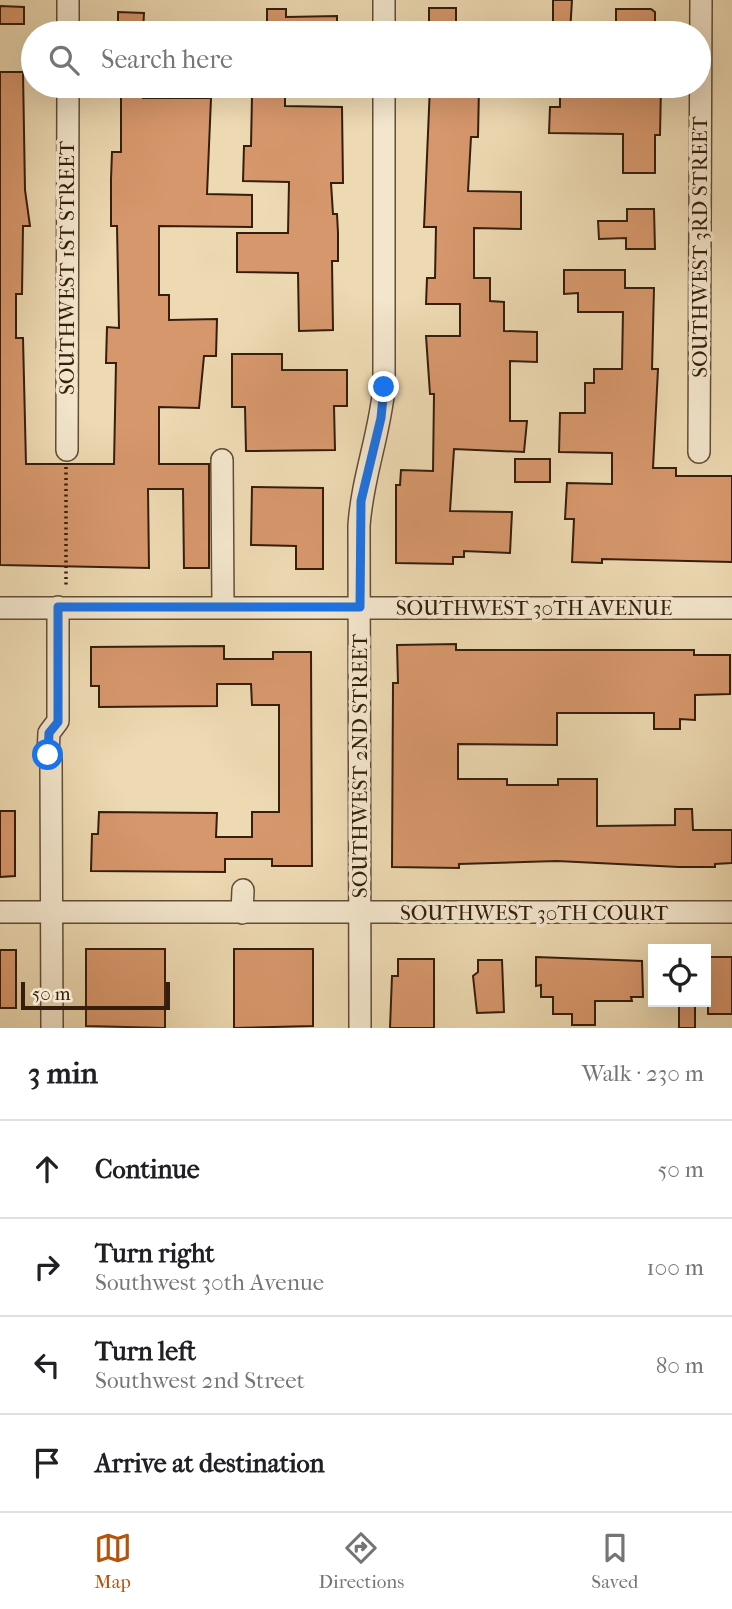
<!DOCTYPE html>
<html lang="en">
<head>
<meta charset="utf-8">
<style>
  :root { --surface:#fff; --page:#f2f2f2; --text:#202124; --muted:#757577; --line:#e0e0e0; --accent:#b45309 }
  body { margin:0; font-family:"IM FELL French Canon",serif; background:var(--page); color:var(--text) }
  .controls { position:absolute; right:21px; bottom:21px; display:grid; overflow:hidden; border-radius:0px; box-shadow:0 7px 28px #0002 }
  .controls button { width:63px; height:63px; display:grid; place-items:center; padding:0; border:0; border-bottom:2px solid var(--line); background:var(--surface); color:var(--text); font:35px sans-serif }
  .scale { position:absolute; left:21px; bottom:18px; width:149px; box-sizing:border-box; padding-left:7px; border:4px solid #351e0d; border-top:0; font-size:19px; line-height:24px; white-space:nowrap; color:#351e0d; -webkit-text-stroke:5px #f3e6cd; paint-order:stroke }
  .stop { position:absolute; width:21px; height:21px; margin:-16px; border:5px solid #1a73e8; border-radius:50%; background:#fff }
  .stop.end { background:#1a73e8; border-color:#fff; box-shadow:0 2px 7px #0008 }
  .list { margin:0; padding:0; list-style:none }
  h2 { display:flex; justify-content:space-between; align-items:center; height:91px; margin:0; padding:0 28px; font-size:30px }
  h2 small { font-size:23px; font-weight:400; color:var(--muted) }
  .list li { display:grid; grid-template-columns:46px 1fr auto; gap:21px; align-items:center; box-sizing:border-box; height:98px; padding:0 28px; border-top:2px solid var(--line) }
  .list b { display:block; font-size:26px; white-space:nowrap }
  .list p { margin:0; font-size:23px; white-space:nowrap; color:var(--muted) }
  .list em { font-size:23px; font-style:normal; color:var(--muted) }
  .icon { flex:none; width:38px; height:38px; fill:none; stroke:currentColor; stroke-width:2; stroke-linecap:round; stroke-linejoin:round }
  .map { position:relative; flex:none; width:732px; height:1028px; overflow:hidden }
  .search { position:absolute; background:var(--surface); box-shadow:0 7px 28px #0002; left:21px; right:21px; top:21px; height:77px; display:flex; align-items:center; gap:18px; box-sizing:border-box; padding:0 24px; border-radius:38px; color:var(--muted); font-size:26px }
  .sheet { height:483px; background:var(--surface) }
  nav { display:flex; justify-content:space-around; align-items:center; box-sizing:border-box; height:98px; border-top:2px solid var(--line); background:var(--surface); font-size:19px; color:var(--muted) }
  nav a { display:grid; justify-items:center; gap:4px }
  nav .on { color:var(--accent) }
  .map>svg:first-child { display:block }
</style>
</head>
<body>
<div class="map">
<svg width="732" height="1028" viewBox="0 0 732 1028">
  <rect width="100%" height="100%" fill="#edd9b2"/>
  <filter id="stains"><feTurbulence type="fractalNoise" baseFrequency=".00286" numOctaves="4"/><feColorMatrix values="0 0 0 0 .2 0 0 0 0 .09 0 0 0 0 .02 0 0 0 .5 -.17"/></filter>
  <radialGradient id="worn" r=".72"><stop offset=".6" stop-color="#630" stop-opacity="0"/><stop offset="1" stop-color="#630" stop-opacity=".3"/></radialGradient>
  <path fill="#d7976c" stroke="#351e0d" stroke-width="2" d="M 553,0 L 572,0 L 570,33 L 553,33 Z
    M 0,6 L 24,7 L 24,24 L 0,24 Z
    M 429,8 L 456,8 L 456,33 L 429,33 Z
    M 267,9 L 286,9 L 286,17 L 337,16 L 337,33 L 267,33 Z
    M 616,9 L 651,9 L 655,12 L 655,33 L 616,33 Z
    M 118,12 L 144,13 L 143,33 L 118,33 Z
    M 0,72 L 23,72 L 25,190 L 30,226 L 23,226 L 22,294 L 16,294 L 16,338 L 23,338 L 26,464 L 114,464 L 116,363 L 106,363 L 107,327 L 119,328 L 117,226 L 111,226 L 111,179 L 112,152 L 121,152 L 121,86 L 143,86 L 143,98 L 211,98 L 207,194 L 252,195 L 252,227 L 159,226 L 159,295 L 169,295 L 169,320 L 217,319 L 216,356 L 204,356 L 199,408 L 159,407 L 159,464 L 209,464 L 209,568 L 184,568 L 183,489 L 148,489 L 149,568 L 0,565 Z
    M 430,86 L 479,86 L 478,137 L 471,137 L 468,191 L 521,192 L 521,229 L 474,228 L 474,278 L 490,278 L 490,301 L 504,302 L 504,331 L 537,332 L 537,362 L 510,361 L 510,421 L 527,421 L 524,452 L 454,449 L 450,511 L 512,512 L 510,553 L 464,551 L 464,557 L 453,557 L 453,564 L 396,563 L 396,485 L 400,485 L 401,470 L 433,471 L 434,394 L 430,394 L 426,336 L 460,336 L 460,304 L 426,304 L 427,278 L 435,278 L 436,227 L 424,227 Z
    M 560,86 L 661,86 L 660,135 L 655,135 L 655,173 L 623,173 L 623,134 L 549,133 L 550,107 L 560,107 Z
    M 252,96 L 285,97 L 285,106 L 342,107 L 343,183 L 331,183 L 333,214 L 337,214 L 338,233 L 338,261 L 332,261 L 333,330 L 299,331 L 298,273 L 237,272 L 237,233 L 288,233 L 289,182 L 243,181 L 244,146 L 251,146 Z
    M 627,209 L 654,209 L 655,249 L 626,249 L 626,238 L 599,239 L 598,221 L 627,221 Z
    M 564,270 L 625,270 L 625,288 L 654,288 L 652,369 L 658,369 L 653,468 L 676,468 L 676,476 L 732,476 L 732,562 L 602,559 L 602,563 L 572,562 L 574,519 L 565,519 L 567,483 L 612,484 L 612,453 L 559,452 L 560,413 L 585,413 L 585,383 L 594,383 L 594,369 L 622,369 L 623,312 L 578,312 L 578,293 L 564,294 Z
    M 232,354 L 282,354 L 282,370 L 347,370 L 347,406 L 334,406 L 335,450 L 246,451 L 245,407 L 232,407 Z
    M 515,459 L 550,459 L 550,482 L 515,482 Z
    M 252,487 L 323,488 L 323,569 L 296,569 L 296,546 L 251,545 Z
    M 456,644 L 456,650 L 694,650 L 694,655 L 730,655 L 730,694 L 695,695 L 695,720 L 680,719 L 680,729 L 654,729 L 654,713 L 557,713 L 557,745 L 458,744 L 458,779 L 507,779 L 507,785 L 558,785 L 558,779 L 597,779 L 597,826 L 675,825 L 675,809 L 692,809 L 693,830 L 732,830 L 732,863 L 715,864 L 715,867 L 679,867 L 557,861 L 459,864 L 459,868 L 392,867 L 393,683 L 398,683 L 397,645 Z
    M 224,646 L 224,659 L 273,659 L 273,652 L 311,652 L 312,866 L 272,866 L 272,859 L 225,859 L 225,872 L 91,871 L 92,834 L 98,834 L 99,812 L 217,813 L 216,837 L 252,837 L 252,812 L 279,812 L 279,705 L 252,705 L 251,684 L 217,684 L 217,706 L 99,707 L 99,686 L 91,686 L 91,647 Z
    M 0,811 L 15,811 L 15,876 L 0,877 Z
    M 86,949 L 165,949 L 165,1028 L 86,1026 Z
    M 234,949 L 313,949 L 313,1026 L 234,1028 Z
    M 0,950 L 16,950 L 16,1008 L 0,1008 Z
    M 536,957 L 642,961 L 643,997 L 631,997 L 632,1001 L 595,1001 L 595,1025 L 572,1025 L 572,1014 L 553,1014 L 553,997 L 541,997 L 541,985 L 536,986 Z
    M 708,957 L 732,957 L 732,1014 L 708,1014 Z
    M 398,959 L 434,959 L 434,1028 L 390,1028 L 392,976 L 398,976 Z
    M 478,960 L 502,960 L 504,1012 L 477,1013 L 473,976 L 478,972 Z
    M 679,1002 L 695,1002 L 695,1028 L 679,1028 Z"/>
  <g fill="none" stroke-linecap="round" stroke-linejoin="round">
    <defs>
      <path id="minor" d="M 384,0 L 384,33
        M 68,33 L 68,0
        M 67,450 L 68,86
        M 699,452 L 701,0
        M 222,460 L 223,608
        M 0,608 L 732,608
        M 48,755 L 49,733 L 58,721 L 58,607
        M 51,760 L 52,1028
        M 0,912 L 732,912
        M 242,913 L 243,890
        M 360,1028 L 359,526 C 362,478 380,434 384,387 L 384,86"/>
    </defs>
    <use href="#minor" stroke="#634d36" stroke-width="24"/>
    <path stroke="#351e0d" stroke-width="3.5" stroke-dasharray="2 3.5" stroke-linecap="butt" d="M 66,467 L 66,587"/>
    <use href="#minor" stroke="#f3e6cd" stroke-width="21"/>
  </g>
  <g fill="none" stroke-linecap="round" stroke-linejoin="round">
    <path stroke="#1a73e8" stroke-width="9" d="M 48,755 L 49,733 L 58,722 L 58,607 L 360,607 L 361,501 L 381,418 L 384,387"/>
  </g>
  <g text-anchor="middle" stroke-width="7" stroke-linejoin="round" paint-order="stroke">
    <g font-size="21" fill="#351e0d" stroke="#f3e6cd">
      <text transform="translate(700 247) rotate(-90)" y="7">SOUTHWEST 3RD STREET</text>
      <text transform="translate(67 268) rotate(-90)" y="7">SOUTHWEST 1ST STREET</text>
      <text x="534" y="615">SOUTHWEST 30TH AVENUE</text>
      <text transform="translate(360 766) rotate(-90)" y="7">SOUTHWEST 2ND STREET</text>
      <text x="534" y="920">SOUTHWEST 30TH COURT</text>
    </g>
  </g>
  <rect width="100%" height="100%" filter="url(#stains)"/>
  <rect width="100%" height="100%" fill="url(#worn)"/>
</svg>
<div class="controls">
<button><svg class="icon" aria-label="locate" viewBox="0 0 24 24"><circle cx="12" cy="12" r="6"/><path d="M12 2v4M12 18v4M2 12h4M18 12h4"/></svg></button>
</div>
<div class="scale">50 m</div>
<div class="stop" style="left:48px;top:755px"></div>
<div class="stop end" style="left:384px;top:387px"></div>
<div class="search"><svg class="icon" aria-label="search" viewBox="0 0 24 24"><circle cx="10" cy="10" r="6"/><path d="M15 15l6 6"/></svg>Search here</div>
</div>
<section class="sheet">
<h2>3 min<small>Walk · 230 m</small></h2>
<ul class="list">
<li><svg class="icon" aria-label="ahead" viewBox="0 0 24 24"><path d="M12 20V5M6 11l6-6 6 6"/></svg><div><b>Continue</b></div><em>50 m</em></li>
<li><svg class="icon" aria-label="right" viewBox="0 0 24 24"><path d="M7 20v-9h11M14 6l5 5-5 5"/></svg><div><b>Turn right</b><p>Southwest 30th Avenue</p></div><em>100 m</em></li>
<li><svg class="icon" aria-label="left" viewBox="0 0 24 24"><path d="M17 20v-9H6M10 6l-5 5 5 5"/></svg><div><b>Turn left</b><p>Southwest 2nd Street</p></div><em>80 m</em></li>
<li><svg class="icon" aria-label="arrive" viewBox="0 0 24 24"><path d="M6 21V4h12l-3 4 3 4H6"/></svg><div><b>Arrive at destination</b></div></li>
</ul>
</section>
<nav>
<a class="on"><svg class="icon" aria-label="map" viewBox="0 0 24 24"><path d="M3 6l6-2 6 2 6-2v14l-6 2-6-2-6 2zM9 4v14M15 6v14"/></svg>Map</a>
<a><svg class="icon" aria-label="directions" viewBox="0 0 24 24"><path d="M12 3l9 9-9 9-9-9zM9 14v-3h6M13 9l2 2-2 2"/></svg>Directions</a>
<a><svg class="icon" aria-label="saved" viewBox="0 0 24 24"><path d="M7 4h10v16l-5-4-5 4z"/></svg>Saved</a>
</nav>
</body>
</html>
